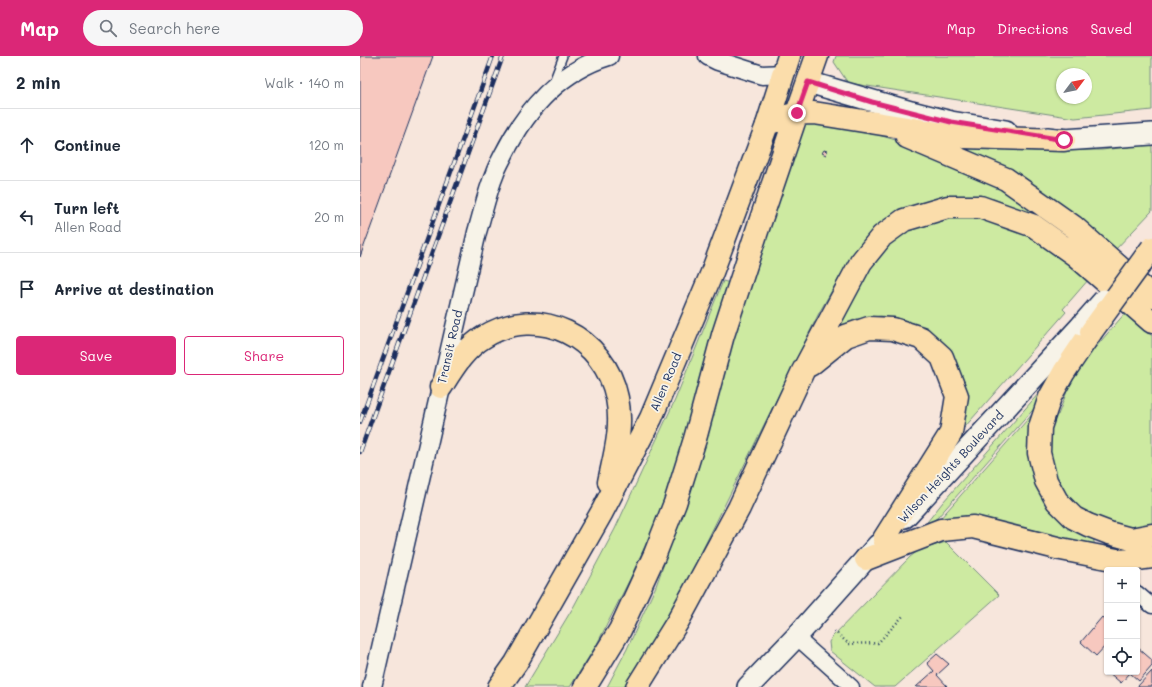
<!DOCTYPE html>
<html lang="en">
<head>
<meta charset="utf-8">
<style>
  :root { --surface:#fff; --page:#f6f6f7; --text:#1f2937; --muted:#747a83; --line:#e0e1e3; --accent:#db2777 }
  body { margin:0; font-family:Mali,sans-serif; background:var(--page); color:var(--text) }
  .controls { position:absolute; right:12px; bottom:12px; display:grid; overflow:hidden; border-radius:4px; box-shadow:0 1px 3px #0004 }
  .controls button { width:36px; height:36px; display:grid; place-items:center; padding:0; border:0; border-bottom:1px solid var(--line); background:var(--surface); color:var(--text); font:20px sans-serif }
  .compass { position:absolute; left:696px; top:12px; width:36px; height:36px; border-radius:50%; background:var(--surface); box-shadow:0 1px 3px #0004; rotate:58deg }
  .stop { position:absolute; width:12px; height:12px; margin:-9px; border:3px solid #db2777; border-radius:50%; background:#fff }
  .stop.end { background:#db2777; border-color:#fff; box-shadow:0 1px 4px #0008 }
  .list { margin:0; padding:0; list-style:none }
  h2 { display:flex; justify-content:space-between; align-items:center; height:52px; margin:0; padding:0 16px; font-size:17px }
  h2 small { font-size:13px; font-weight:400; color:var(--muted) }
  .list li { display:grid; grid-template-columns:26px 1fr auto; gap:12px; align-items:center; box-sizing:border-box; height:72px; padding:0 16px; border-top:1px solid var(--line) }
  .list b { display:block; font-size:15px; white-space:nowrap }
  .list p { margin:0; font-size:13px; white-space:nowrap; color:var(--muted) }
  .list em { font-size:13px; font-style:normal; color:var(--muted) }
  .actions { display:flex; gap:8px; padding:12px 16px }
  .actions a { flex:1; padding:9px 0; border:1px solid var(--accent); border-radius:4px; text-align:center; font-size:14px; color:var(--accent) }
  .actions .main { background:var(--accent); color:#fff }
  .icon { flex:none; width:22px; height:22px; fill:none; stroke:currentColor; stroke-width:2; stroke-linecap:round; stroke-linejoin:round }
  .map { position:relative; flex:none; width:792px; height:631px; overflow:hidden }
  header { display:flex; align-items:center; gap:24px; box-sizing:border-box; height:56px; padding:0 20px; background:var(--accent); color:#fff }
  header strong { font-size:19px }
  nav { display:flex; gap:22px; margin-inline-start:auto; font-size:14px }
  .search { width:280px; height:36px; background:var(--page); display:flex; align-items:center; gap:10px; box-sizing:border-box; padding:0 14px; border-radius:22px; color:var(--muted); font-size:15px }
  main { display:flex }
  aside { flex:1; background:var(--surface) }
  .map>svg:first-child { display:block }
</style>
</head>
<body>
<header>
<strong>Map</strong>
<div class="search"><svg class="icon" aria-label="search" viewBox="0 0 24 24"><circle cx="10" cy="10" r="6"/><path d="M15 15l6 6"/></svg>Search here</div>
<nav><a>Map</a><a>Directions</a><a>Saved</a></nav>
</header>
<main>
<aside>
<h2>2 min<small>Walk · 140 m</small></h2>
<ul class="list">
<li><svg class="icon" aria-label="ahead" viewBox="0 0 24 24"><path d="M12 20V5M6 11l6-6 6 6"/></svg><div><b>Continue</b></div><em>120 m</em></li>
<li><svg class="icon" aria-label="left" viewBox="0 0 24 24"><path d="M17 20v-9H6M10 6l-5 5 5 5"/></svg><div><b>Turn left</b><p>Allen Road</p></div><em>20 m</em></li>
<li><svg class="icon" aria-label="arrive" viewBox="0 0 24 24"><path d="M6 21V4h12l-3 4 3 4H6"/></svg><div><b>Arrive at destination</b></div></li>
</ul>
<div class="actions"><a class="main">Save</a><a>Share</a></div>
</aside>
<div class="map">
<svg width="792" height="631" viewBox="0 0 792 631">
  <rect width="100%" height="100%" fill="#f7e6dc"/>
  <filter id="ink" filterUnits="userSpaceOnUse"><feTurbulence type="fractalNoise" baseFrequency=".025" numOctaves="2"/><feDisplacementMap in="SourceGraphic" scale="8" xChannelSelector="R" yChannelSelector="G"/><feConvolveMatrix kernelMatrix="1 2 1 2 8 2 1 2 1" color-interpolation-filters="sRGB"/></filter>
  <g filter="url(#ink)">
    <path fill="#cdeaa1" stroke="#748c80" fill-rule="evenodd" d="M 476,0 L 792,0 L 792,54 L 715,62 L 488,27 L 474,6 ZM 702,18 L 726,18 L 726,42 L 702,42 Z
      M 449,66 L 512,77 L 549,88 L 603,108 L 687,160 L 682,164 L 659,153 L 634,143 L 608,140 L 502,190 L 487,208 L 459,257 L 311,558 L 267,631 L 247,631 L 267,593 L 296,530 L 325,449 L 379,261 L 415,150 L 445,68 Z
      M 792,88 L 792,155 L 754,195 L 602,95 L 603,89 L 636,93 L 674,95 L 742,94 Z
      M 624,161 L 656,171 L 682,186 L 729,223 L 703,253 L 706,256 L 596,381 L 575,281 L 556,268 L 541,263 L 521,260 L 497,263 L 473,272 L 516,202 L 535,184 L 553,172 L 574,162 Z
      M 363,225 L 370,227 L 319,401 L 295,468 L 270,523 L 237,588 L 210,631 L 165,631 L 214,550 L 255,473 L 315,344 Z
      M 766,256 L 792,280 L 792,470 L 771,473 L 730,460 L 710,444 L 697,424 L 690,399 L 689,379 L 694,358 L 698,359 L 709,330 L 728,300 Z
      M 687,328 L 679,347 L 578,461 L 560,475 L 583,446 Z
      M 675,355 L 672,386 L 733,481 L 735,491 L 579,464 Z
      M 586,486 L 639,539 L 535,631 L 515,631 L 470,595 L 469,586 L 472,581 L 550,501 L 559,494 Z"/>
    <path fill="#f7c8bf" stroke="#1b2f5e" d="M 0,0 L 73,0 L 0,201 Z
      M 464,94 L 467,95 L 466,99 L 462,97 Z
      M 742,561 L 747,566 L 747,588 L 736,600 L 721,586 Z
      M 777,591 L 792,604 L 792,610 L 779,625 L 770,617 L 761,627 L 748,616 L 777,616 Z
      M 577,598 L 589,608 L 577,619 L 587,630 L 585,631 L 556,631 L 574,615 L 567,607 Z
      M 792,615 L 792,631 L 777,631 Z"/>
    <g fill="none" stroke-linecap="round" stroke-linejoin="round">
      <defs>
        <path id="service" d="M 193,26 L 203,0"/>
        <path id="minor" d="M 777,537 L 792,550
          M 436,581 L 492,631"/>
        <path id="tertiary" d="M 348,0 L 358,5 L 402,19 L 424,18
          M 12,631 L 117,176 C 123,156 127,136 135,117 C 137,111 141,104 144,98 C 166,54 200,15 249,0"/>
        <path id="secondary" d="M 448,26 L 551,56 L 591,66 L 646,75
          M 687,82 L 704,84 L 792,78
          M 545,461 L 722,269
          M 388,631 L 436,581 L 518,489"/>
        <path id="primary" d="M 437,57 L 457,0
          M 407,69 L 429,0"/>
        <path id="motorway" d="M 547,81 L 646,123 L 714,171 L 792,240
          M 731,276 L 704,316 L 690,341 L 680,371 L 679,397 L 686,425 L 697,445 L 714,462 L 728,469 L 749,477 L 771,483 L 792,479
          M 450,309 L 486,280 L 509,272 L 533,273 L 561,282 L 582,301 L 597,340 L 591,377 L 524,483
          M 81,331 C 93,312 104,293 124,281 C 178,247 245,281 257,342 C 263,371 255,398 249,426
          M 506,503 L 581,474 L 613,471 L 701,493 L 762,505 L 792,501
          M 139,631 L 156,607 L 242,456 L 291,362 L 351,219 L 407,69 C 425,59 434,57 454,57 L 603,81 L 704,84
          M 225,631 L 260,574 L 295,498 L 315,447 L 335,383 L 363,279 L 397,175 L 437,57
          M 277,631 L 318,565 L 379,452 L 443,315 L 501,206 L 522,180 L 544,164 L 588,151 L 620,151 L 674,170 L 715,199 L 792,266"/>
      </defs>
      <use href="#service" stroke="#1b2f5e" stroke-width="10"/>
      <use href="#minor" stroke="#1b2f5e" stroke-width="17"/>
      <use href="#tertiary" stroke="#1b2f5e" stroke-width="21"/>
      <use href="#secondary" stroke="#1b2f5e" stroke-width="24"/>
      <use href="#primary" stroke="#1b2f5e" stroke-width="25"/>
      <use href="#motorway" stroke="#1b2f5e" stroke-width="25"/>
      <path stroke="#1b2f5e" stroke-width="2.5" stroke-dasharray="1 3" stroke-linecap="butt" d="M 474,575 L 489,588 L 518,587 L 544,559"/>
      <use href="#service" stroke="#f7f3e8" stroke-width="7"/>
      <use href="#minor" stroke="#f7f3e8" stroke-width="14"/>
      <use href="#tertiary" stroke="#f7f3e8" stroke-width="18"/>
      <use href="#secondary" stroke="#f7f3e8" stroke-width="21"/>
      <use href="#primary" stroke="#fbddab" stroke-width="22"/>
      <use href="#motorway" stroke="#fbddab" stroke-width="22"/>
      <defs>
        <path id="rail" d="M 0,366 L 133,0
          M 0,396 L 143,0"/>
      </defs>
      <use href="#rail" stroke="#1b2f5e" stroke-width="4.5"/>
      <use href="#rail" stroke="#f7f3e8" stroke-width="3" stroke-dasharray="9" stroke-linecap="butt"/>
      <defs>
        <path id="secondary-bridge" d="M 722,269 L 744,244"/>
        <path id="motorway-bridge" d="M 731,276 L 792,192"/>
      </defs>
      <use href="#secondary-bridge" stroke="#1b2f5e" stroke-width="24" stroke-linecap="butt"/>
      <use href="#motorway-bridge" stroke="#1b2f5e" stroke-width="25" stroke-linecap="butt"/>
      <use href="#secondary-bridge" stroke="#f7f3e8" stroke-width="21"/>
      <use href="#motorway-bridge" stroke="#fbddab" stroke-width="22"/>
    </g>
  </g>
  <g fill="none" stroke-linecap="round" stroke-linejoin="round" filter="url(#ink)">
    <path stroke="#db2777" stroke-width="5" d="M 437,57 L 448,26 L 512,46 L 591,66 L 704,84"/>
  </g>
  <g text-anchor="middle" stroke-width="3.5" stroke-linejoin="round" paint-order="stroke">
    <g font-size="12" fill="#1b2f5e" stroke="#f7f3e8">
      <text transform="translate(90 291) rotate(-77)" y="4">Transit Road</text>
      <text transform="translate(306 326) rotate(-67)" y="4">Allen Road</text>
      <text transform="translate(591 411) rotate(-47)" y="4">Wilson Heights Boulevard</text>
    </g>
  </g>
</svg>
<div class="controls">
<button>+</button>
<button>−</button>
<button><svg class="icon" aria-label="locate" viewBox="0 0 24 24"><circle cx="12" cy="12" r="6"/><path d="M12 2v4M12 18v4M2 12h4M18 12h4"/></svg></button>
</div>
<svg class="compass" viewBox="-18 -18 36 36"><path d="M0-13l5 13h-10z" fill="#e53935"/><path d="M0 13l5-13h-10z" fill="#747a83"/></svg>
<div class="stop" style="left:704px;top:84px"></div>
<div class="stop end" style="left:437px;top:57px"></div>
</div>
</main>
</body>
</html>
